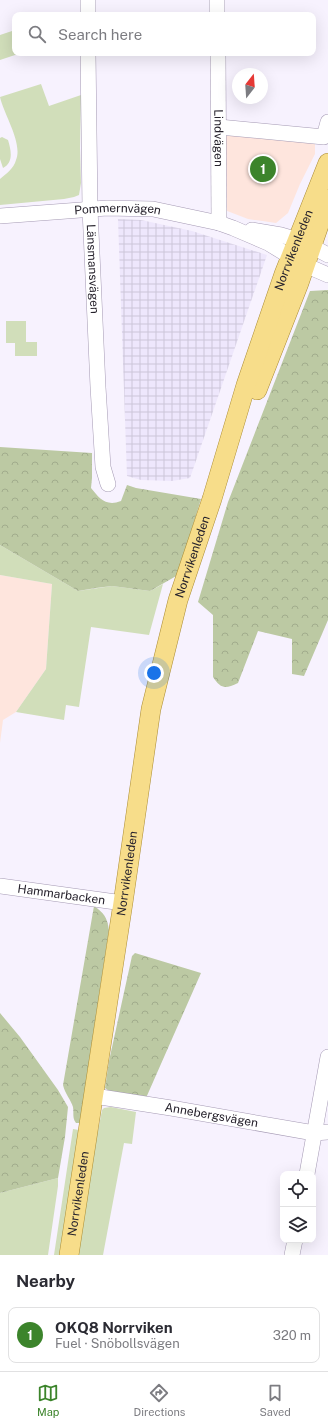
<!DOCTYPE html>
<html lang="en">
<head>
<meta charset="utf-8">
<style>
  :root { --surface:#fff; --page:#f2f2f3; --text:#2b2b33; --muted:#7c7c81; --line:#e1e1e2; --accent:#3c842b }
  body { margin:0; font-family:"Public Sans",sans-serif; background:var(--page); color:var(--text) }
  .controls { position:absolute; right:12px; bottom:12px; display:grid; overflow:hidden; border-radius:8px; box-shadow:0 4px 16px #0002 }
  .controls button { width:36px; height:36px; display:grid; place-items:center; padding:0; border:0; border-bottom:1px solid var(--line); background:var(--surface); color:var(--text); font:20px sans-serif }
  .compass { position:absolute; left:232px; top:68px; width:36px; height:36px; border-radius:50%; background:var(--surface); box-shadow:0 4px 16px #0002; rotate:17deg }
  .you { position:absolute; left:154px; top:673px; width:14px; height:14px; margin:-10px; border:3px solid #fff; border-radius:50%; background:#1a73e8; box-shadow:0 0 0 6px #1a73e833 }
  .badge { display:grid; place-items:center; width:26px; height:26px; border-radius:50%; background:var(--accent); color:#fff; font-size:13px; font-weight:700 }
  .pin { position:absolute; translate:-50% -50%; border:2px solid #fff; box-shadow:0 1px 4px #0006 }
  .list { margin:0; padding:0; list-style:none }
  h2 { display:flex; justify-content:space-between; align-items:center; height:52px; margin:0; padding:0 16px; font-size:17px }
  h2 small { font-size:13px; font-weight:400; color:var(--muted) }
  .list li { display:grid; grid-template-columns:26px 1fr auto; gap:12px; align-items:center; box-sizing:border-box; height:56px; margin:0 8px 8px; padding:0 8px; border:1px solid var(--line); border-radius:8px }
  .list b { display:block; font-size:15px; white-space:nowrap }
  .list p { margin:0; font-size:13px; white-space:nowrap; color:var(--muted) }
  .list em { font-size:13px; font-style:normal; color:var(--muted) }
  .icon { flex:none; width:22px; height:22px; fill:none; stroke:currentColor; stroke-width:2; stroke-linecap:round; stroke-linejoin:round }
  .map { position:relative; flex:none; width:328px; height:1255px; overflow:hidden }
  .search { position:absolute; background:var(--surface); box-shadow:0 4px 16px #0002; left:12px; right:12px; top:12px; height:44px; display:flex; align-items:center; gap:10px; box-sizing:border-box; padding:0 14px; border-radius:8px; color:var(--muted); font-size:15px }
  .sheet { height:116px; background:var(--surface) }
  nav { display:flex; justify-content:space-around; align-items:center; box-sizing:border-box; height:56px; border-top:1px solid var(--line); background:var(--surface); font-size:11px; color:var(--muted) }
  nav a { display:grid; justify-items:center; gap:2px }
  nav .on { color:var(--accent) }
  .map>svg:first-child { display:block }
</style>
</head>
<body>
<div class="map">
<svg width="328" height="1255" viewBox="0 0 328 1255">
  <defs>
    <pattern id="industrial-grid" width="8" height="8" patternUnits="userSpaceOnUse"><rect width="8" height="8" fill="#eee7fc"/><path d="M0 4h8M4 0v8" fill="none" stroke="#ccc6d8"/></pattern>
    <pattern id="forest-crowns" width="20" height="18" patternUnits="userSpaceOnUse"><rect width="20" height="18" fill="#bcc9a3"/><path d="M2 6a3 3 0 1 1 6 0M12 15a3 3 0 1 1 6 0" fill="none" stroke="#a1ac8c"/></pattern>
  </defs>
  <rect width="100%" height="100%" fill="#f7f2fe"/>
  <path fill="#fee5dd" d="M 235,134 L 315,143 L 315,154 L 300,184 L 288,213 L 276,223 L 248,219 L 222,209 L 222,137 Z
    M 0,575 L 52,584 L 46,669 L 16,712 L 3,720 L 0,743 Z"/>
  <path fill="url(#industrial-grid)" d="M 118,219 L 141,220 L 192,231 L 267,255 L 190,478 L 172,481 L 141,480 L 127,476 Z"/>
  <path fill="#d1deba" d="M 15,30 L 15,53 L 21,53 L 0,60 L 0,35 Z
    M 41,84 L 49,106 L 81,95 L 80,148 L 81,183 L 79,195 L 74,197 L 64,199 L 0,205 L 0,179 C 6,174 14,168 16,160 C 23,143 4,115 0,97 Z
    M 2,137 L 8,140 C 11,150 14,162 3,168 L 0,159 L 0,138 Z
    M 6,321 L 26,321 L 26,342 L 37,342 L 37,356 L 15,356 L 15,343 L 6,343 Z
    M 0,545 L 78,591 L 112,586 L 150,591 L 163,584 L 149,635 L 91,627 L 79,707 L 66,705 L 64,720 L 16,712 L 46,669 L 52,584 L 0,575 Z
    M 111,1107 L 136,1112 L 132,1144 L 124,1143 L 103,1255 L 77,1255 L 95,1134 L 98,1131 L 102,1110 L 104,1108 Z
    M 73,1129 L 79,1130 L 61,1255 L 54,1255 Z
    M 58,1178 L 58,1186 L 48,1255 L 0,1255 L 0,1193 Z"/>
  <path fill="url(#forest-crowns)" d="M 328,290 L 328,620 L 304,676 L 292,674 L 292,639 L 258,631 L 238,683 C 225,689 221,689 213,677 L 213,615 L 198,602 L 228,502 L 310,291 Z
    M 0,447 L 92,453 L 92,478 L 91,488 C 99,498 106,507 121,501 L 127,485 L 136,488 L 201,499 L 178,575 L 150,591 L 112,586 L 96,588 L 78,591 L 0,545 Z
    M 94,906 C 104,913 107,917 109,930 L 80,1123 L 76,1123 C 72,1118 74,1113 73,1107 C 71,1100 65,1094 63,1085 Z
    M 135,953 L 201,973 L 146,1098 L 109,1091 L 105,1088 L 109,1061 L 132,956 Z
    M 0,1013 L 20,1037 L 58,1090 L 68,1107 L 65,1137 L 58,1178 L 0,1193 Z"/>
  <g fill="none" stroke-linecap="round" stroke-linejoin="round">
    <defs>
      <g id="minor">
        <path d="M 217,0 L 217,15"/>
        <path d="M 88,15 L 88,0"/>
        <path id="s1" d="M 88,53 L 90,209 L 98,387 L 103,467 L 108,484"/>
        <path id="s2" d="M 218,53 L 219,223"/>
        <path d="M 219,127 L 324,137 L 328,122"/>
        <path id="s3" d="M 0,216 L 107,208 L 153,209 L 219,223 L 233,228 L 268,243 L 291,257"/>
        <path d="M 252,230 L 281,235 L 298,240"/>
        <path d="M 311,246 L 328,255"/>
        <path d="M 305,265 L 328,275"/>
        <path id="s4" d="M 0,886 L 123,903"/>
        <path id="s5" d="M 94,1096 L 171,1108 L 314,1133 L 328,1132"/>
        <path d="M 307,1174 L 328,1057"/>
        <path d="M 292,1255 L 295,1240"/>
      </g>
      <g id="major">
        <path d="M 257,390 L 299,283 L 328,199"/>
        <path id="s6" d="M 69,1255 L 123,903 L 151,709 L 178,600 L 212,499 L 246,385 L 284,274 L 328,163"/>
      </g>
    </defs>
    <use href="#minor" stroke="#a59ab4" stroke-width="16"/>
    <use href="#major" stroke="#ab8d36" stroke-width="20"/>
    <use href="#minor" stroke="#fff" stroke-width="15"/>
    <use href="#major" stroke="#f7dd8a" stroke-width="19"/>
  </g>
  <g text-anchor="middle" stroke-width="3" stroke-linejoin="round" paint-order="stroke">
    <g font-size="12" fill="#26222c" stroke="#fff">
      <text dy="4" stroke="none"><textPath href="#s2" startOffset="85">Lindvägen</textPath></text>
      <text dy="4" stroke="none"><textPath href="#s3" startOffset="118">Pommernvägen</textPath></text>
      <text dy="4" stroke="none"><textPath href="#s6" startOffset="1033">Norrvikenleden</textPath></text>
      <text dy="4" stroke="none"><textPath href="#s1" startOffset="216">Länsmansvägen</textPath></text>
      <text dy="4" stroke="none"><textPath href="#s6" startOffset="710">Norrvikenleden</textPath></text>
      <text dy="4" stroke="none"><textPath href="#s6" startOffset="386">Norrvikenleden</textPath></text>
      <text dy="4" stroke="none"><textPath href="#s4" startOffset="62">Hammarbacken</textPath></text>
      <text dy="4" stroke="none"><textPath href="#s5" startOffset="119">Annebergsvägen</textPath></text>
      <text dy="4" stroke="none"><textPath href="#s6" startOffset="62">Norrvikenleden</textPath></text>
    </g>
  </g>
</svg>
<div class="controls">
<button><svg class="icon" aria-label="locate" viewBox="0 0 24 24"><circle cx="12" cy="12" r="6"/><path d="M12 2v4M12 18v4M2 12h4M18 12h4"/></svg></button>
<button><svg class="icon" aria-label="layers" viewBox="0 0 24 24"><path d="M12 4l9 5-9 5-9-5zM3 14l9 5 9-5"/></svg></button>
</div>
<svg class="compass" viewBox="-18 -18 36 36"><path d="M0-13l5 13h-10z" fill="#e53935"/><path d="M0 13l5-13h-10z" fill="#7c7c81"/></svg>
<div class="you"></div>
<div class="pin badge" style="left:263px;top:169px">1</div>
<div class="search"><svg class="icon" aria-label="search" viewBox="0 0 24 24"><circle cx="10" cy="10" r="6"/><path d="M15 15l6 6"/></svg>Search here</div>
</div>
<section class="sheet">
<h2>Nearby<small></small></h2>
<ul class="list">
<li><span class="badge">1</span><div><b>OKQ8 Norrviken</b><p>Fuel · Snöbollsvägen</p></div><em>320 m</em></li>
</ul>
</section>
<nav>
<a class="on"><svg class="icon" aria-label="map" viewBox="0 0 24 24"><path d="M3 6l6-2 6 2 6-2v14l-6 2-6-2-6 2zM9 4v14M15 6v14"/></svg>Map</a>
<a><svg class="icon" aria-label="directions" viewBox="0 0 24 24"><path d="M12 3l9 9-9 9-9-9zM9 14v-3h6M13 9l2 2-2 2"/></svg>Directions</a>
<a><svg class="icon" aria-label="saved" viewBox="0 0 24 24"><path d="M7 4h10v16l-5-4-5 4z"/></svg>Saved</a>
</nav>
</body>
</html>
